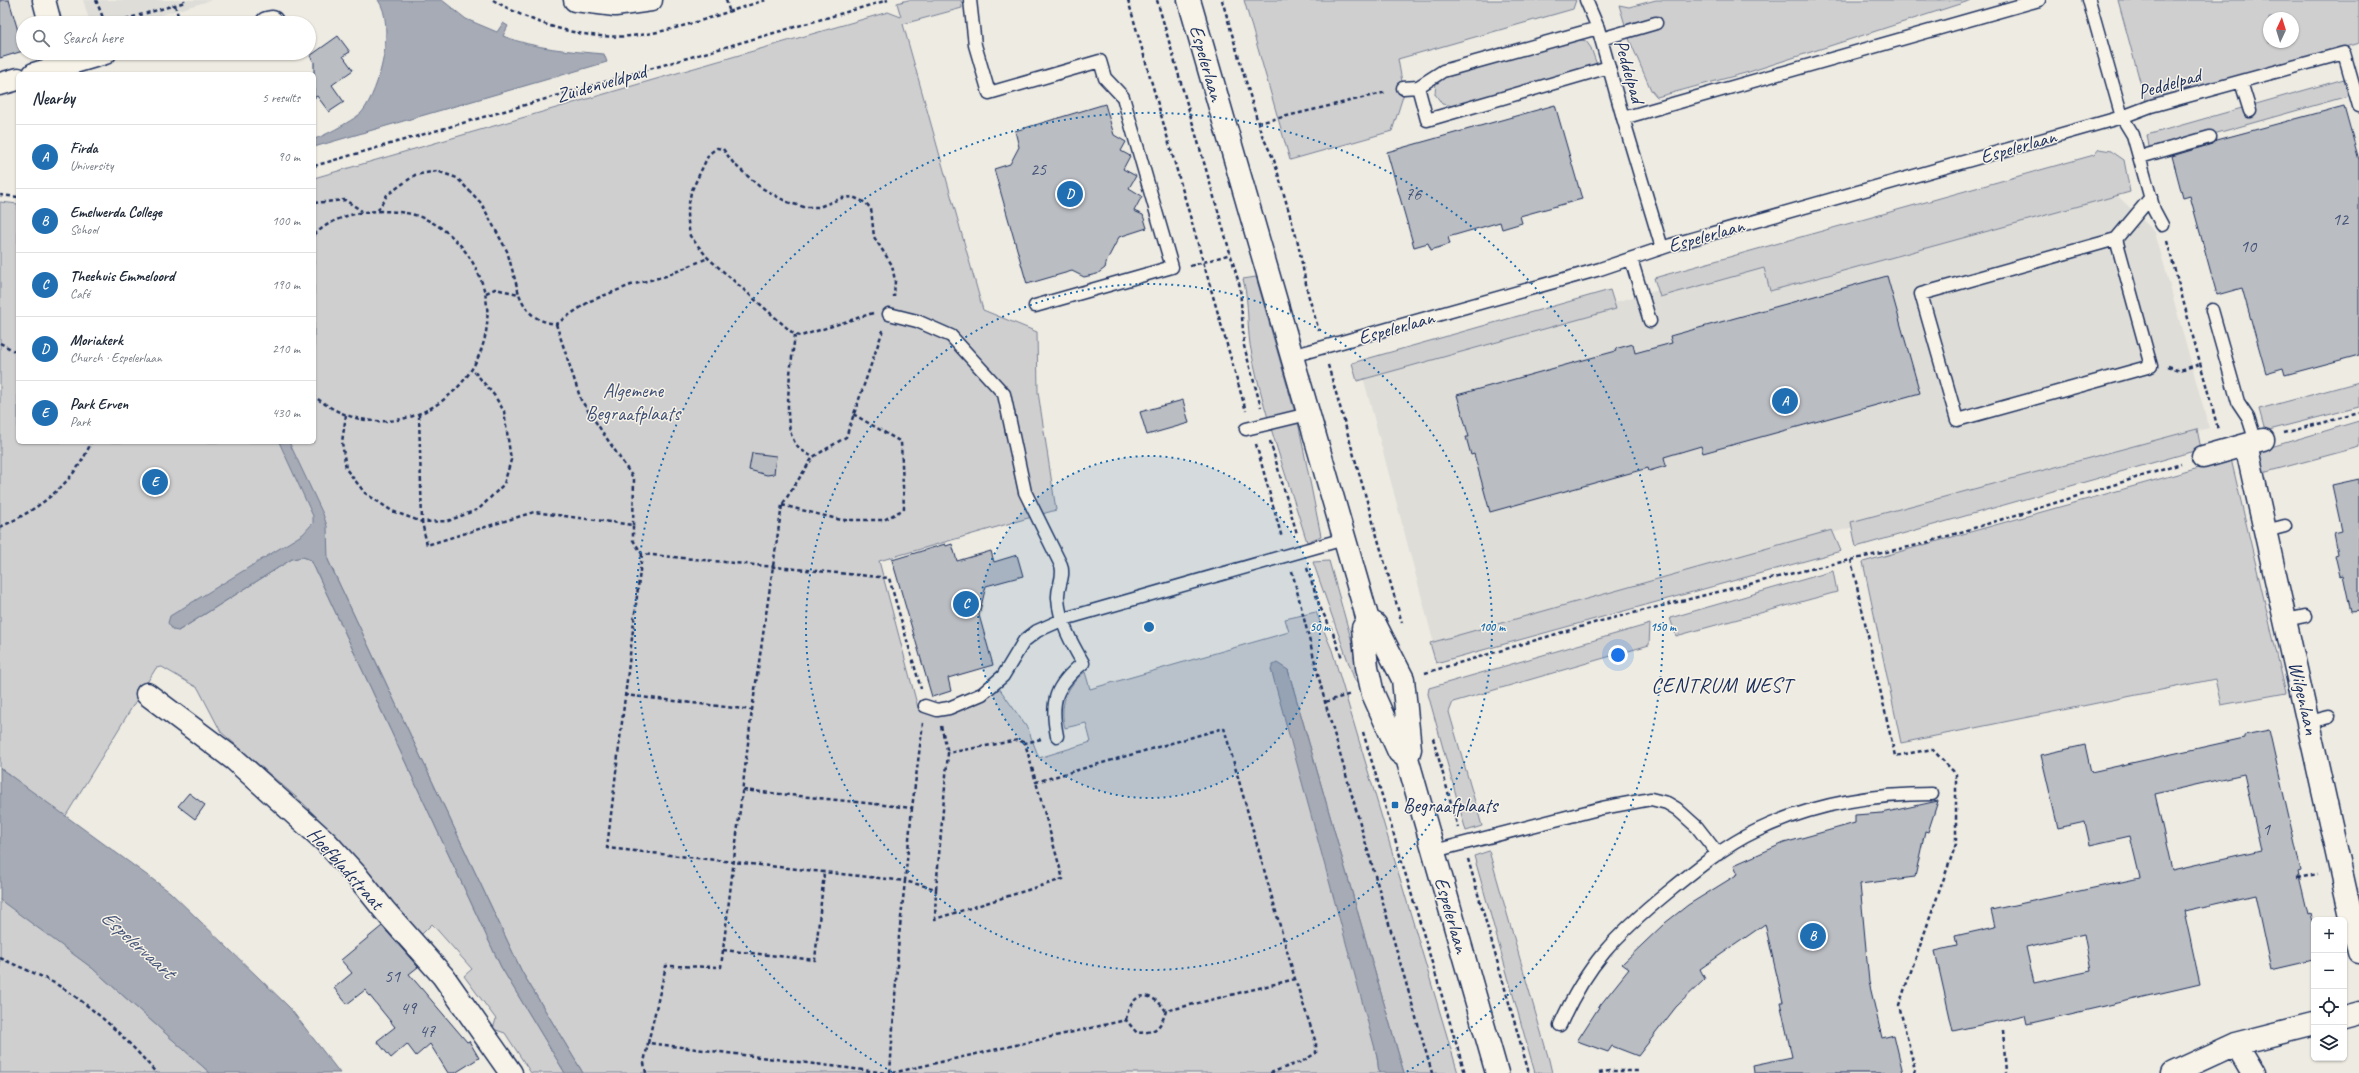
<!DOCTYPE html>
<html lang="en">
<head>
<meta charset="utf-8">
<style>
  :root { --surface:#fff; --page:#f6f6f7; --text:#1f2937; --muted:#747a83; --line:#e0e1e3; --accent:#1f6fb2 }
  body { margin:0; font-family:Caveat,sans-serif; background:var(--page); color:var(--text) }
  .controls { position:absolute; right:12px; bottom:12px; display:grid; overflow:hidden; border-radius:6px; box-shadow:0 1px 3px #0004 }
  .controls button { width:36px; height:36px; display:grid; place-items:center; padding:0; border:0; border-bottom:1px solid var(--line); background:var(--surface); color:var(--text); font:20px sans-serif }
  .compass { position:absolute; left:2263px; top:12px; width:36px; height:36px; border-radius:50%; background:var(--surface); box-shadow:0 1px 3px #0004; rotate:4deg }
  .you { position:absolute; left:1618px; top:655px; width:14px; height:14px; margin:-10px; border:3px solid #fff; border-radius:50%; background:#1a73e8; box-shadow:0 0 0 6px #1a73e833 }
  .badge { display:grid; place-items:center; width:26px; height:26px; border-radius:50%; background:var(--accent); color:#fff; font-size:13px; font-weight:700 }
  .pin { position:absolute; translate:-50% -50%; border:2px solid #fff; box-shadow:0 1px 4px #0006 }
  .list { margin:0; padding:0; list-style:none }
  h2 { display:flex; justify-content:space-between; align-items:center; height:52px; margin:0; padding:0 16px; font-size:17px }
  h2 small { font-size:13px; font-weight:400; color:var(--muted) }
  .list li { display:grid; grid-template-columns:26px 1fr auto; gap:12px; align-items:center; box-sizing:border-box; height:64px; padding:0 16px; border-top:1px solid var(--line) }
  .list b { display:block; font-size:15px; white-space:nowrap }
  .list p { margin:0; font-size:13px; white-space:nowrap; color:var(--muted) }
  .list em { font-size:13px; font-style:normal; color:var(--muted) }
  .icon { flex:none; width:22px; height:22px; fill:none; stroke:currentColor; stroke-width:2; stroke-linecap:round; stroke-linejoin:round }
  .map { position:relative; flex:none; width:2359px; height:1073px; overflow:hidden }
  .search { position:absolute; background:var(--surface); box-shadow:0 1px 3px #0004; left:16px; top:16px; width:300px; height:44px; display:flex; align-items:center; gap:10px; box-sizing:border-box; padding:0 14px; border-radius:22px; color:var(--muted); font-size:15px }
  .panel { position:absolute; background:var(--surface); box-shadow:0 1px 3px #0004; left:16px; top:72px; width:300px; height:372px; border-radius:6px }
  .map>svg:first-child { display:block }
</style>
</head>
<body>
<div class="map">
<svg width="2359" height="1073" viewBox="0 0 2359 1073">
  <rect width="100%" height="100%" fill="#eeebe2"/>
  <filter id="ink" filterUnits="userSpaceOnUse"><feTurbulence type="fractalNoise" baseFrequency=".025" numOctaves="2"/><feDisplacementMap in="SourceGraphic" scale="8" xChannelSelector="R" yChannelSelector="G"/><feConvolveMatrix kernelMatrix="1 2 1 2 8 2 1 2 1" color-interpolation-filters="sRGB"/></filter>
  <g filter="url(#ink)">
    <path fill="#deddd8" d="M 83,0 L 212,0 L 134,23 L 90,23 Z
      M 2090,169 L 2155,232 L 2209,428 L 1434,644 L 1362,373 Z"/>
    <path fill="#cfcfcf" stroke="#757f96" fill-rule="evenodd" d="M 908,0 L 961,0 L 962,8 L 903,24 L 983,310 L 1037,332 L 1038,392 L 1056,510 L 879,561 L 918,708 C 954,718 970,708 999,688 L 1028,729 L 1039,758 L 1091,742 L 1086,723 L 1065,728 C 1059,706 1066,686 1085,672 L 1090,689 L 1289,632 L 1285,619 L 1316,612 L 1332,650 L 1458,1073 L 1404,1073 L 1288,670 L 1377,1056 L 1379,1073 L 583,1073 L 522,972 L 328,560 L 326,536 L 178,631 L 292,559 L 303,557 L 311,560 L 501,967 L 565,1073 L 531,1073 L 505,1033 L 493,1029 L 496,1019 L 464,976 L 472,969 L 432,924 L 420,936 L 332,833 L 303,803 L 221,732 L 198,688 L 162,667 L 156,668 L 65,817 L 0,768 L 0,202 L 18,204 L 18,442 L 314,442 L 314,178 L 888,12 L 901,17 L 897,3 Z
      M 1244,0 L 1576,0 L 1573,9 L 1398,59 L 1404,93 L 1392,131 L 1290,160 Z
      M 1656,0 L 1972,0 L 1749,72 L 1657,97 L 1651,90 L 1630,41 L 1619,5 L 1629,7 Z
      M 2118,0 L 2359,0 L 2359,43 L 2148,102 L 2145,100 ZM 2269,18 L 2293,18 L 2293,42 L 2269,42 Z
      M 1576,39 L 1586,41 L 1591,48 L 1597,65 L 1454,106 L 1442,104 L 1435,94 L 1436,82 L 1445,76 Z
      M 2344,79 L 2348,96 L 2150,152 L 2147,135 Z
      M 2099,149 L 2111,151 L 2124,160 L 2130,192 L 1770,291 L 1764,268 L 1660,297 L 1654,278 L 2094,155 Z
      M 1256,277 L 1299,427 L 1321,536 L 1307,542 C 1288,480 1265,418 1252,355 C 1246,330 1250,304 1243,279 Z
      M 1610,290 L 1616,309 L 1357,381 L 1352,363 Z
      M 2359,382 L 2359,407 L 2265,431 L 2259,409 Z
      M 2359,421 L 2359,447 L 2259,474 L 2254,452 Z
      M 2197,429 L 2201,449 L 1856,547 L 1851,522 Z
      M 2231,459 L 2286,693 L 2221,705 L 2215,679 L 1901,743 L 1863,562 Z
      M 1832,530 L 1841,551 L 1436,663 L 1430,643 Z
      M 1329,561 L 1363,681 L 1355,681 L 1313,562 Z
      M 1833,571 L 1837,592 L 1676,636 L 1670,618 Z
      M 1650,624 L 1649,645 L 1453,702 L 1449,712 L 1482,826 L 1466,831 L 1428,694 L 1429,688 Z
      M 1489,851 L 1549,1060 L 1552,1073 L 1535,1073 L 1474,856 Z
      M 0,899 L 92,968 L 210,1073 L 0,1073 Z"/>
    <path fill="#a6abb5" stroke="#6e7992" d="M 378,0 L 442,0 L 466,19 L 497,32 L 503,23 L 508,26 L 503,36 C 536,49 569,51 604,54 L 607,62 L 314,147 L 314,139 C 323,137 357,118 362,112 C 380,90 396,24 378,0 Z
      M 279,442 L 289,442 L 323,514 L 327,526 L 328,560 L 522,972 L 583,1073 L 565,1073 L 501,967 L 311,560 L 303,557 L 292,559 L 178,631 L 173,630 L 168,623 L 170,616 L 303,534 L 313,523 L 313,516 Z
      M 1277,663 L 1288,670 L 1404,1073 L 1379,1073 L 1377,1056 L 1271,669 L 1273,665 Z
      M 0,768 L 170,892 L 289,1007 L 340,1073 L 210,1073 L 92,968 L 0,900 Z"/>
    <path fill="#babdc2" stroke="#1b2f5e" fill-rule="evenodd" d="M 0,0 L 9,0 L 23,48 L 23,51 L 0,58 Z
      M 338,36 L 350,52 L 343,56 L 353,70 L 332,85 L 344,102 L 329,112 L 317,96 L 314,98 L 314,62 L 310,56 Z
      M 1105,104 L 1114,135 L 1126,142 L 1121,151 L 1130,156 L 1123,169 L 1136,176 L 1129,188 L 1142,196 L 1134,211 L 1143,215 L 1147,228 L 1119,237 L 1107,260 L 1105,268 L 1097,274 L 1084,277 L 1072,271 L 1027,284 L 994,169 L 1010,164 L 1019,147 L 1015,131 Z
      M 1555,105 L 1582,199 L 1520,216 L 1522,223 L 1502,229 L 1500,222 L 1448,237 L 1450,244 L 1431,250 L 1428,243 L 1414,247 L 1387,152 Z
      M 2344,106 L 2359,160 L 2359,355 L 2285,375 L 2283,368 L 2266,373 L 2242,288 L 2217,295 L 2190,196 L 2183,198 L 2172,156 L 2212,144 L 2217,140 Z
      M 1887,276 L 1920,393 L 1703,453 L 1701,446 L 1664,457 L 1666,466 L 1649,471 L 1648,468 L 1490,512 L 1474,454 L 1471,455 L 1466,437 L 1469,437 L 1457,395 L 1616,351 L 1615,349 L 1633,344 L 1635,353 L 1672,343 L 1670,336 Z
      M 1183,400 L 1189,423 L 1147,435 L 1140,412 Z
      M 752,453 L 776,456 L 774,474 L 767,475 L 749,470 Z
      M 2359,479 L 2359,611 L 2351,612 L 2343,575 L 2340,576 L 2335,555 L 2338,554 L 2334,533 L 2342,531 L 2332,485 Z
      M 945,544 L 946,546 L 952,544 L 957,561 L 991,551 L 994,562 L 1017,555 L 1023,576 L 986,586 L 979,615 L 993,665 L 948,678 L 951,691 L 932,697 L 892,560 Z
      M 2269,730 L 2301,871 L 2298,872 L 2308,914 L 2310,913 L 2314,931 L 2314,960 L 2271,970 L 2255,895 L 2184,911 L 2200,984 L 2027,1024 L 2025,1015 L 1953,1031 L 1935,951 L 1957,946 L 1955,936 L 1995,927 L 1991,910 L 2140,878 L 2130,836 L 2090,845 L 2085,822 L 2058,828 L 2041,755 L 2085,745 L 2091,772 L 2244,738 L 2244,735 ZM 2244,774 L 2261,850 L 2172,870 L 2155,794 ZM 2084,934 L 2091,971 L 2034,983 L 2026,947 Z
      M 189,793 L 205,805 L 195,819 L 178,806 Z
      M 1938,801 L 1928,832 L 1925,831 L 1915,877 L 1860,884 L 1869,982 L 1882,1038 L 1894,1035 L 1903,1073 L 1754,1073 L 1753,1065 L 1792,1057 L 1780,1002 L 1783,1002 L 1765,924 L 1700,969 L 1705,979 L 1676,1007 L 1638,1056 L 1612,1046 L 1608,1052 L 1577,1041 L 1601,1004 L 1629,969 L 1622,964 L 1665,923 L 1688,905 L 1738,874 L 1734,865 L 1784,843 L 1855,823 L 1855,815 L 1882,813 Z
      M 382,926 L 418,967 L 409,974 L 467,1042 L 469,1041 L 479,1058 L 455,1073 L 448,1073 L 430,1044 L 416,1056 L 407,1044 L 391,1058 L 377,1041 L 395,1027 L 365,990 L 347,1004 L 334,988 L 352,973 L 341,960 Z"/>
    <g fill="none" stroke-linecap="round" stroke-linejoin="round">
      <defs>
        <path id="service" d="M 970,0 L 975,45 L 989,93 L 1100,61 L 1105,78 L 1123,97 L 1172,267 L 1035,306
          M 1586,0 L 1598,28
          M 2089,0 L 2122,117 L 2133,135 L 2154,210 L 2162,225
          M 1601,39 L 1656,23
          M 2241,82 L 2250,111
          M 1418,87 L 1427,120 L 1609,67
          M 1403,88 L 1418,87 L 1443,71 L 1598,28 L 1623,118 L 2039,0
          M 1623,118 L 1662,248
          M 2140,157 L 2210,137
          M 2116,239 L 2151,366 L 1957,420 L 1921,294 L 2116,239 L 2151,197
          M 1631,259 L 1650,321
          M 2212,310 L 2238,402 L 2248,417 L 2256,442
          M 889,314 L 917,321 L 951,336 L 1004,394 L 1025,492 L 1061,565 C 1065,578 1057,586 1058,598 C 1059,621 1072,644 1083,663 C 1055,686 1050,701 1057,736
          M 1292,356 L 1600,269 L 1671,245 L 2122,117 L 2151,106 L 2344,53 L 2359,106
          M 1246,429 L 1308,414
          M 2266,531 L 2285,526
          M 2286,620 L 2305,616
          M 925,706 L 937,710 L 949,708 L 982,694 L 1003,676 L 1024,641 L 1037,631 L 1064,619 L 1344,539
          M 2309,722 L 2329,717
          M 1434,851 L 1602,808 L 1651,799 L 1667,803 L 1677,809 L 1697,827 L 1718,854
          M 1560,1025 C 1587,964 1616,935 1667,893 C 1694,871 1724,846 1756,831 C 1810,805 1872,794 1932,794"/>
        <path id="minor" d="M 44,0 L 50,23
          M 575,0 L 615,5 L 651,0
          M 267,23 L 272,22
          M 34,74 L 105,53
          M 0,84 L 18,79
          M 2246,445 L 2359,952
          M 2203,457 L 2263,440
          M 147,694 L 235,760 L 326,842 L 357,876 L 385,911 L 443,976 L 511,1073
          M 2344,1017 L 2359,1013
          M 2236,1044 L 2253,1073
          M 2173,1073 L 2236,1044 L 2314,1024"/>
        <path id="secondary" d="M 1189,0 L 1368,620 L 1363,628 L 1367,667 L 1373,694 L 1399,752 L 1407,758 L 1497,1073
          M 1368,620 L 1375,624 L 1403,679 L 1410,749 L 1407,758"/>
      </defs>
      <use href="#service" stroke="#1b2f5e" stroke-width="15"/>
      <use href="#minor" stroke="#1b2f5e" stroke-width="25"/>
      <use href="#secondary" stroke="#1b2f5e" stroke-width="25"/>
      <path stroke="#1b2f5e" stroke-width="2.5" stroke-dasharray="4 3" stroke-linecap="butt" d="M 96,0 L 105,23
        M 493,0 C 533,24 583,40 630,36 C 673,33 724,12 766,0
        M 726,0 L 729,10
        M 1128,0 L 1246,411
        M 1157,0 L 1240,287 L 1244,346 L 1261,407
        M 1222,0 L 1261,133 L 1274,160 L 1298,243 L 1308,294 L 1319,331
        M 175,5 L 180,23
        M 112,23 L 175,5 L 185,2 L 184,0
        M 1258,123 L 1387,92
        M 314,166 L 888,0
        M 0,195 L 18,197
        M 314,203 L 345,200 L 362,211
        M 378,210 L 387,195 L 415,175 L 437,171 L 457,178 L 481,203 L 507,251 L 519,294
        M 314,235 C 337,213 369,209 399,212 C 425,214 450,231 465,251 C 540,352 411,475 314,396
        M 2167,241 L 2218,429
        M 1190,266 L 1231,254
        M 486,293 L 495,289 L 519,294 C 527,314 536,321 556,324 L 590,301 L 631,285 L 666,276 L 708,258
        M 873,313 L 801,336 L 795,335 L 708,258 L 690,236 L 687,215 L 691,192 L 709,154 L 717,148 L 723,149 L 734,164 L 760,187 L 787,202 L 804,207 L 819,207 L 842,198 L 853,197 L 866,203 L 871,209 L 874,237 L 892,265 L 895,281 L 894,297
        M 556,324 L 581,400 L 634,479 L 633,525
        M 883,330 L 846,437 L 813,457 L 782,505 L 752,710 L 721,967 L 666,966 L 648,1043 L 887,1073
        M 795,335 C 792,359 782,418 793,439 C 797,448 804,452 813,457
        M 0,343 L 18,353
        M 1328,365 L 1402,623
        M 2168,366 L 2180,370 L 2200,364
        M 346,415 L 342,442 L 346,469 L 365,493 L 392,511 L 422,522 L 448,521 L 479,509 L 504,484 L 511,460 L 504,411 L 494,395 L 473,370
        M 419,415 L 422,522 L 427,545 L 534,512 L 633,525 L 633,540 L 642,554 L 889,578 L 921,689
        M 2284,433 L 2359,413
        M 1270,441 L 1297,534
        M 1256,444 L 1282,538
        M 782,505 L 841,520 L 884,520 L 904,509 L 901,442 L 853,414
        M 0,527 C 38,510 76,482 91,442
        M 642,554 L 607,848 L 905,881 L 899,936 L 890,1073
        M 1851,560 L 1895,756 L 1932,749 L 1956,774 L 1956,844 L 1899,1005 L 1915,1070 L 1914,1073
        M 1307,568 L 1320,607 L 1333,633 L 1342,658
        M 1292,571 L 1325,702 L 1432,1073
        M 1425,673 L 1597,622 L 1806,570 L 1922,544 L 2181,464
        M 624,695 L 752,710
        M 1325,702 L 1351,694
        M 941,726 L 948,753
        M 1363,732 L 1465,1073
        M 1433,738 L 1458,828
        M 1041,739 L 1025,743 L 1036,782 L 1224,728 L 1295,979 L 1316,1043 L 1316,1053 L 1303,1061 L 1270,1073
        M 743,790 L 912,808 L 923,723
        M 912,808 L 905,881 L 936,889 L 935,919 L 1063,879 L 1036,782
        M 1468,859 L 1529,1073
        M 2297,878 L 2318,874
        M 936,889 L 948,753 L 1018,740 L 1025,743
        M 723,950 L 815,960 L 824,873
        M 0,958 C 19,967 38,974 56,984 C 89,1003 132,1043 156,1073
        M 1126,1020 C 1131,991 1150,989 1166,1011
        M 2003,1030 L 2006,1073
        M 646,1073 L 644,1063 L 648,1043
        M 892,1073 L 1126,1020 L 1137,1033 C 1156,1032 1160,1029 1166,1011 L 1295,979
        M 1599,1073 L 1609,1071 L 1638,1071"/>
      <use href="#service" stroke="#f7f3e8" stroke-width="12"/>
      <use href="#minor" stroke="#f7f3e8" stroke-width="22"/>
      <use href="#secondary" stroke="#f7f3e8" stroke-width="22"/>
    </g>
  </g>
  <circle cx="1149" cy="627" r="171" fill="#1f6fb2" fill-opacity=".12"/>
  <g fill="none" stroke="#1f6fb2" stroke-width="2" stroke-dasharray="2 4">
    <circle cx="1149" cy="627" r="171"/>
    <circle cx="1149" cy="627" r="343"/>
    <path d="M892 1072A514 514 0 1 1 1406 1072"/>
  </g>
  <rect fill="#1f6fb2" stroke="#f7f3e8" stroke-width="1.5" x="1391" y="801" width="8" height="8" rx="2"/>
  <g text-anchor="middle" stroke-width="3" stroke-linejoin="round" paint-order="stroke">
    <g font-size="18" fill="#435277">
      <text x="1038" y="175">25</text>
      <text x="1413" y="200">76</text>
      <text x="2340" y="225">12</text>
      <text x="2248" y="252">10</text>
      <text x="2266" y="835">1</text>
      <text x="392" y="982">51</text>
      <text x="408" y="1014">49</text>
      <text x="427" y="1037">47</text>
    </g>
    <g font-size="20" fill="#1b2f5e" stroke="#f7f3e8">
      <text transform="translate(1207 63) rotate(74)" y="7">Espelerlaan</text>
      <text transform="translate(1630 71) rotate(74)" y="7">Peddelpad</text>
      <text transform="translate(601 83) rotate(-16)" y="7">Zuidenveldpad</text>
      <text transform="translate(2169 83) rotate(-16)" y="7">Peddelpad</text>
      <text transform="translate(2018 146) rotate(-16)" y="7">Espelerlaan</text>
      <text transform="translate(1706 235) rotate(-16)" y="7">Espelerlaan</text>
      <text transform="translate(1396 327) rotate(-16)" y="7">Espelerlaan</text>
      <text transform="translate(2304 698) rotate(77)" y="7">Wilgenlaan</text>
      <text transform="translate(346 868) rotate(48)" y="7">Hoefbladstraat</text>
      <text transform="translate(1452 915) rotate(74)" y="7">Espelerlaan</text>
    </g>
    <g font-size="20" fill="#3f4f75" stroke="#f7f3e8">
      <text x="633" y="397">Algemene<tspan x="633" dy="23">Begraafplaats</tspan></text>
    </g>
    <g font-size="20" fill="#1b2f5e" stroke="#f7f3e8" text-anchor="start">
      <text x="1403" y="812">Begraafplaats</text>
    </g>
    <g font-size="21" letter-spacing="1" fill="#1b2f5e" stroke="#f7f3e8">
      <text x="1722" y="692">CENTRUM WEST</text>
    </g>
    <g font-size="21" font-style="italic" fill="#455478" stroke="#f7f3e8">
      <text transform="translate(138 944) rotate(42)" y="7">Espelervaart</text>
    </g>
  </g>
  <circle cx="1149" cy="627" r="6" fill="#1f6fb2" stroke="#f7f3e8" stroke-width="2"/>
  <g font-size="12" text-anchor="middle" font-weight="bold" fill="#1f6fb2" stroke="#f7f3e8" stroke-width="3" stroke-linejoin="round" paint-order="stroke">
    <text x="1320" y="631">50 m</text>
    <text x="1492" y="631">100 m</text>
    <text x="1663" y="631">150 m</text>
  </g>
</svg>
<div class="controls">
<button>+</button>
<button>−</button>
<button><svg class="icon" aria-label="locate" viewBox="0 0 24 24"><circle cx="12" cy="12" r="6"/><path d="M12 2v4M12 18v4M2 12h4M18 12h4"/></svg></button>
<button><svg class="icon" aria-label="layers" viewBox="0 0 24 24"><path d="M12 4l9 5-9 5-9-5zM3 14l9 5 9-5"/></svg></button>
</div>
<svg class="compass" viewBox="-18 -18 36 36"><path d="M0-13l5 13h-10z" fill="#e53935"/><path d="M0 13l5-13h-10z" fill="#747a83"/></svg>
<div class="you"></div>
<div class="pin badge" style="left:1785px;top:401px">A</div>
<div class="pin badge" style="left:1813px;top:936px">B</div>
<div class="pin badge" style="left:966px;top:604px">C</div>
<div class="pin badge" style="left:1070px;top:194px">D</div>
<div class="pin badge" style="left:155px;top:482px">E</div>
<div class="search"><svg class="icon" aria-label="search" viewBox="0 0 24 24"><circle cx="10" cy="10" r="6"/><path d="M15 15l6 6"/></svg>Search here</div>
<section class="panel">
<h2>Nearby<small>5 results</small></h2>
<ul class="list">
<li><span class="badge">A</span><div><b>Firda</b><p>University</p></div><em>90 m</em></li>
<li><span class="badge">B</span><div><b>Emelwerda College</b><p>School</p></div><em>100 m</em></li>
<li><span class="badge">C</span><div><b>Theehuis Emmeloord</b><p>Café</p></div><em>190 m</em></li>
<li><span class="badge">D</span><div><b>Moriakerk</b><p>Church · Espelerlaan</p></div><em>210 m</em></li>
<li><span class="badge">E</span><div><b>Park Erven</b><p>Park</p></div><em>430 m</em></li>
</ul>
</section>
</div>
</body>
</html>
